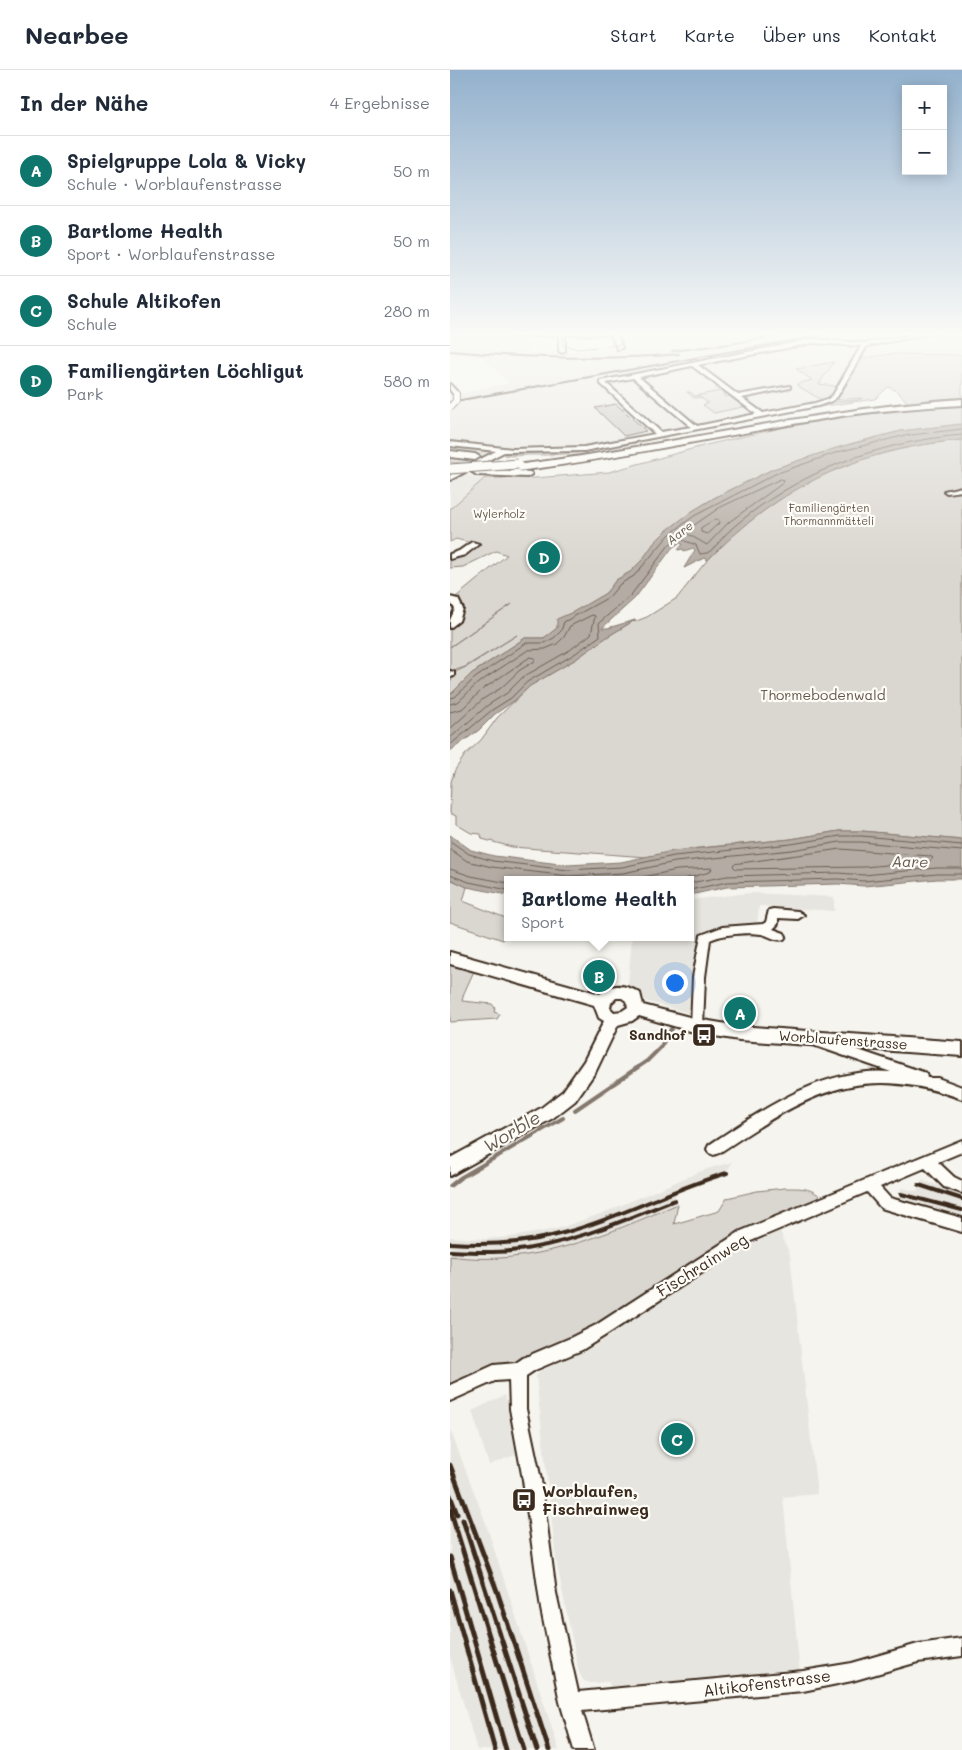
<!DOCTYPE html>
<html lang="de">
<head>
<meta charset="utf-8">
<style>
  :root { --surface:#fff; --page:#f6f6f7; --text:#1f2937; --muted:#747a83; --line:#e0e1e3; --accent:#0f766e }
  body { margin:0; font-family:Mali,sans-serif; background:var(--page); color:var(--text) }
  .controls { position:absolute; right:15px; top:15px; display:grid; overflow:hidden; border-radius:0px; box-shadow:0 2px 12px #0003 }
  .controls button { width:45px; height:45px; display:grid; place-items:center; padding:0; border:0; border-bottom:1px solid var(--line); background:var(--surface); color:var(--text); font:25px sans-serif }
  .you { position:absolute; left:224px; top:912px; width:18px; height:18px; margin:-12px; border:4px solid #fff; border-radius:50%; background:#1a73e8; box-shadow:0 0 0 8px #1a73e833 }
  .badge { display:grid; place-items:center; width:32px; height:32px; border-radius:50%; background:var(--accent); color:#fff; font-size:16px; font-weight:700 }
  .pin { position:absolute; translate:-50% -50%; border:2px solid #fff; box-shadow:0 1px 5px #0006 }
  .popup { position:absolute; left:54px; top:806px; width:190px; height:65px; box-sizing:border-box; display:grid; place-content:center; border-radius:0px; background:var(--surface); filter:drop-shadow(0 1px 4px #0005); font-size:16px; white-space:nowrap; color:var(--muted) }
  .popup b { font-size:19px; color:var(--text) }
  .popup::after { content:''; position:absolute; left:50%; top:100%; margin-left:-10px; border:10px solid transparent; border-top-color:var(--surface) }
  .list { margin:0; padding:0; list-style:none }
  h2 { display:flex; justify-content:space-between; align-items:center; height:65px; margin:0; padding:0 20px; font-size:21px }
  h2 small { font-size:16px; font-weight:400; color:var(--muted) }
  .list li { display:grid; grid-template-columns:32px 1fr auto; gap:15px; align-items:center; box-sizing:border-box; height:70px; padding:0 20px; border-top:1px solid var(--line) }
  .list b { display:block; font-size:19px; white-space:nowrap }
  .list p { margin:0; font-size:16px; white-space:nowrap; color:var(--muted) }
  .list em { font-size:16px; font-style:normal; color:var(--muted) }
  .map { position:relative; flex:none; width:512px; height:1680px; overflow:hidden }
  header { display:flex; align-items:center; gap:30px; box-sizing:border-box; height:70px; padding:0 25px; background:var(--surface); border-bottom:1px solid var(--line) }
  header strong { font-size:24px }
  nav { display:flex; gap:28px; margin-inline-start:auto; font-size:18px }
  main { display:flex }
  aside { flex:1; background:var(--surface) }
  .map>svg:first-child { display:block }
</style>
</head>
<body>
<header>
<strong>Nearbee</strong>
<nav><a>Start</a><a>Karte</a><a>Über uns</a><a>Kontakt</a></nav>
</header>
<main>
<aside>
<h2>In der Nähe<small>4 Ergebnisse</small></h2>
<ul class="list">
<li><span class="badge">A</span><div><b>Spielgruppe Lola &amp; Vicky</b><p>Schule · Worblaufenstrasse</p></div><em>50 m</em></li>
<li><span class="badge">B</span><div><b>Bartlome Health</b><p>Sport · Worblaufenstrasse</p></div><em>50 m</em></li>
<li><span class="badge">C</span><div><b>Schule Altikofen</b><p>Schule</p></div><em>280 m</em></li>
<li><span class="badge">D</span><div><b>Familiengärten Löchligut</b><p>Park</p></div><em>580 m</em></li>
</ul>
</aside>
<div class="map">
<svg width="512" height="1680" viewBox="0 0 512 1680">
  <rect width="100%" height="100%" fill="#f5f4ee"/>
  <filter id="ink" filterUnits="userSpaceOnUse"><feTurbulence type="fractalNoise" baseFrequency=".02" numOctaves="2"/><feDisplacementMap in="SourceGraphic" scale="10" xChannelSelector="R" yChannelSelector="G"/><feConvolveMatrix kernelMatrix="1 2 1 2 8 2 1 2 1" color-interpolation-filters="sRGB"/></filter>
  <g filter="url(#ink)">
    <path fill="#e7e5df" d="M 0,262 L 111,262 L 84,265 L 80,282 L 96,282 L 181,278 L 172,262 L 512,262 L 512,285 L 442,284 L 409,288 L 380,330 L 144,377 L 56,380 L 0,373 L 0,316 L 6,324 L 59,313 L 32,287 L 0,284 Z
      M 0,402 L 35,408 L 0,439 Z
      M 299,823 L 384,827 L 384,841 L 309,836 L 306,864 L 278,861 L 253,867 L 242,944 L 195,931 L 191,923 L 178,915 L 182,867 L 240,867 L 240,830 Z
      M 282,1092 L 274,1107 L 224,1123 L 228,1134 L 137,1171 L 96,1183 L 69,1187 L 34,1189 L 0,1186 L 0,1167 L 35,1169 L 60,1167 L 107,1159 L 153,1143 L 254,1100 Z
      M 472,1110 L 512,1123 L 512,1146 L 449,1129 L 451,1118 L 467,1121 Z
      M 330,1161 L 340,1185 L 367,1424 L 333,1427 L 350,1604 L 160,1619 L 159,1612 L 140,1613 L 134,1611 L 129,1603 L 106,1490 L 86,1306 L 90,1301 L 142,1277 L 172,1258 L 282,1183 Z
      M 55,1325 L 67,1384 L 39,1395 L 22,1341 Z
      M 0,1359 L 35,1451 L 109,1680 L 27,1680 L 0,1587 Z"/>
    <path fill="#dad6d0" stroke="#8a8077" d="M 442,284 L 512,285 L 512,354 L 451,361 L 403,373 L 323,399 L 264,428 L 241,442 L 204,473 L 192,491 L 180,502 L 166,510 L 156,523 L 145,530 L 108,552 L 107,558 L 101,564 L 93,568 L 75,568 L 21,604 L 0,625 L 0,613 L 4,606 L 1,604 L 18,596 L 67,565 L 15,597 L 0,602 L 0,577 L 62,534 L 0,577 L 0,555 L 6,549 L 8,531 L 9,530 L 6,527 L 57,485 L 46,481 L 13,497 L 0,498 L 0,488 L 25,474 L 6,469 L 0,472 L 0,439 L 35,408 L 85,408 L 159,402 L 256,375 L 335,357 L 391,347 L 459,339 L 461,338 C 455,329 448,320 438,317 L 425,329 L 368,337 L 281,352 L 383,332 L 408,330 L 412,328 L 387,330 L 413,288 Z
      M 384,292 L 369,314 L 391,317 L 387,323 L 375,332 L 348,316 L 347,314 L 362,310 L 346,299 Z
      M 265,317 L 276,325 L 274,325 L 275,327 L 279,326 L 293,337 L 264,343 L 253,335 L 258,333 L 250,327 L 244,328 L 237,322 L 240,322 L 245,326 L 270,321 Z
      M 256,358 C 199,369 138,387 81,385 C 72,385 62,387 54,385 L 141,380 Z
      M 512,370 L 512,770 L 412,761 L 389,761 L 341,769 L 239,779 L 196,787 L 62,777 L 32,769 L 31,764 L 21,763 L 6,754 L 6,746 L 0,743 L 1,712 L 5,700 L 15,685 L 31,670 L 47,648 L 80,616 L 126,589 L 157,567 L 185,550 L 184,552 L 197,547 L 227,528 L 254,494 L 286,461 L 342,420 L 367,407 L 417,387 L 467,375 Z
      M 0,377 L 38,381 L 43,384 C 29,393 16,394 0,392 Z
      M 0,809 L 17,817 L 13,831 L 58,849 L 58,861 L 53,870 L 0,852 Z
      M 0,894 L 24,901 L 14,923 L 12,931 L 42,934 L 45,938 L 44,942 L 50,944 L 47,949 L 0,952 Z
      M 335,1118 C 353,1118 364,1117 376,1133 L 326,1153 L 126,1274 L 0,1318 L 0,1186 C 81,1198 155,1165 228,1134 L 224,1154 L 269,1141 L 277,1128 L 307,1121 Z"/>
    <path fill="#b4aca4" stroke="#84786e" d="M 512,354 L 512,370 C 408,379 330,416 258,490 L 254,488 L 234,498 L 245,480 L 243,478 L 234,481 L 233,479 L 228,480 L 233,474 L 229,473 L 222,478 L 185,528 L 152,558 L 158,558 L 185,550 L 157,567 L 126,589 L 80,616 L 64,631 L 45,644 L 29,660 L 0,681 L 0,625 L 21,604 L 75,568 L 94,568 L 107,558 L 107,549 L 123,542 L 156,523 L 166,510 L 180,502 L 192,490 L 204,473 L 216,461 L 241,442 L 264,428 L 323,399 L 386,378 L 451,361 Z
      M 389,761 L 412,761 L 512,770 L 512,809 L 487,809 L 414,816 L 388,814 L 277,817 L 240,825 L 240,810 L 58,810 L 58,825 L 17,817 L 0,809 L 0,765 L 21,780 L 44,786 L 118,795 L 171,792 L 223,781 L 341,769 Z"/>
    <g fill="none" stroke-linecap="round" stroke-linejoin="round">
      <path stroke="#6b5e54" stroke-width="1" d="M 331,409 L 334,410 L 333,413 L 279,452 L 257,475 L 236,463 L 237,460 L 269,438 Z
        M 266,449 L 269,450 L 269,453 L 257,464 L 251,462 L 251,458 Z
        M 0,628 L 5,627 L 25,608 L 76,573 L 94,573 L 104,568 L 111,561 L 114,552 L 159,527 L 170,514 L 184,506 L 219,465 L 244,446 L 325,404 L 388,382 L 452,366 L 512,359
        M 0,634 L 8,632 L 28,613 L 78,580 L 95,579 L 107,574 L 114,567 L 120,556 L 142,545 L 145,546 L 141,564 L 120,580 L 73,607 L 57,623 L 38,635 L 0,668
        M 0,642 L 12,639 L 33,619 L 80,587 L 85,588 L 85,591 L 70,600 L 51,618 L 33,629 L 0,659
        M 0,675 L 42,640 L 61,628 L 77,612 L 123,585 L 150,566 L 149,553 L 181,525 L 219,475 L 227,468 L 246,475 L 250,484 C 251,484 256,483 257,483 C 265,479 271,469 276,464 C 286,454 298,445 309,437 C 370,394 438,371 512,365
        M 0,771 L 19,784 L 43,791 L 118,800 L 172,797 L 224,786 L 341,774 L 390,766 L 412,766 L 512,775
        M 0,779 L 17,791 L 42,797 L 118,806 L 173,803 L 225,792 L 342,780 L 390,772 L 411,772 L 512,781
        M 391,779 L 480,786 L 483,788 L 480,791 L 414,797 L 286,799 L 283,796 L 285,794 Z
        M 0,799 L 21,806 L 58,813
        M 0,805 L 19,812 L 58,820
        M 179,810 L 227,800 L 262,798 L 260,802 L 230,810
        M 240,813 L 277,806 L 388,803 L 414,805 L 486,798 L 512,798
        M 240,820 L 277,812 L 388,809 L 414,811 L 487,804 L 512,804"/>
      <path stroke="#84786e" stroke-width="4" d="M 125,1040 L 197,991 L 210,978 L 221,959
        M 0,1116 L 10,1108 L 113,1048"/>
    </g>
    <path fill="#c7c1bb" stroke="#3b2a1e" d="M 166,334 L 181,347 L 196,361 L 174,366 L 145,338 Z"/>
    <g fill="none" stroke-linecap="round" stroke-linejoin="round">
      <defs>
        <path id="minor" d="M 106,262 L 166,262 L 172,278 L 167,279 L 161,264 L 115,265 L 115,281 L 112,283 L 109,281 L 109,265 L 63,267 L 60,265 L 63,263 Z
          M 477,262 L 489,262 L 417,276 L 387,327 L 382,331 L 368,336 L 134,381 L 54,382 L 0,410 L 0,405 L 46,381 L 0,376 L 0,372 L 63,379 L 134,377 L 205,364 L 150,313 L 150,311 L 363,269 L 415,273 ZM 363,273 L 411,276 L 383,325 L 378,329 L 365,333 L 313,343 L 292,328 L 340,318 L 340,316 L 288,325 L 248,295 ZM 242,296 L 306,344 L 247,356 L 189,307 ZM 183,308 L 241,357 L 211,362 L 156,313 Z
          M 0,314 L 8,323 L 8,325 L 4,325 L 0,320 Z
          M 512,417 L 512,421 L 497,423 L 494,421 Z
          M 22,472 L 29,474 L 15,485 L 0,489 L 0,484 L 9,481 Z
          M 0,527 L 8,529 L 13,539 L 9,551 L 0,558 L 0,550 L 5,539 L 0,532 Z
          M 0,601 L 4,602 L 4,606 L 0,607 Z
          M 323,839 L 348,841 L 354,845 L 348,849 L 328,848 L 328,854 L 323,859 L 334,863 L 336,866 L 334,869 C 326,872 319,865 311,864 C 298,862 272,864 260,870 L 255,907 L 253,956 L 251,960 L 247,961 L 243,960 L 241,956 L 243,907 L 251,865 L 272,857 L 313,854 L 316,852 L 319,840 Z
          M 370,967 L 476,1003 L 477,1008 L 488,1008 L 512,1017 L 512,1029 C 407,991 355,1026 269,1083 L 264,1085 L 259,1083 L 257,1079 L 259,1075 C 312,1040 374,996 441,1002 L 366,976 L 364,972 L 366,968 Z
          M 512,1070 L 512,1082 L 488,1092 L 504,1107 L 512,1111 L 512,1123 L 494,1117 L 475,1098 L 430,1117 L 440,1128 L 512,1148 L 512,1162 L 431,1138 L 417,1122 L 301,1171 L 156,1265 L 132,1280 L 85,1300 L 76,1306 L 76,1339 L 91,1410 L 106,1523 L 128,1622 L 353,1601 L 402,1593 L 468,1574 L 512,1568 L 512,1586 L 468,1592 L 402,1611 L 353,1621 L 132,1641 L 144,1680 L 124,1680 L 110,1632 L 91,1539 L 73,1410 L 60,1339 L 59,1310 L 45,1311 L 0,1331 L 0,1315 L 44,1295 L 66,1293 L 73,1288 L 120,1268 L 146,1255 L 291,1161 Z"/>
        <path id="major" d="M 0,882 L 150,924 C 162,912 177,915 190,923 L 193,935 L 247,949 L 289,956 L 512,972 L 512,986 L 289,970 L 247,963 L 189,946 L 182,951 L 168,955 L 146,1001 L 125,1031 L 103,1048 L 0,1106 L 0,1088 L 91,1038 L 113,1021 L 134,991 L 154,951 L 149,948 L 144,935 L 0,894 ZM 166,928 L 172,928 L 176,931 L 178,937 L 172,941 L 164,942 L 160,938 L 161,933 Z"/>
        <path id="highway" d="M 512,329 L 512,335 C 474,337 436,340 398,345 C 288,362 179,387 68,401 L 80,402 L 82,404 L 77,407 L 27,405 L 22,402 L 27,399 L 64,401 L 61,398 L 66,395 C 216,377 361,339 512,329 Z
          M 0,381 L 25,384 L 30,387 L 25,390 L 0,387 Z"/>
      </defs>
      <use href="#minor" stroke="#3b2a1e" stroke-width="4"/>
      <use href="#major" stroke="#3b2a1e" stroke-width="4"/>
      <use href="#highway" stroke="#3b2a1e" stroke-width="4"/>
      <use href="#minor" fill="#fdfcf7" fill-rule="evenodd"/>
      <use href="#major" fill="#fdfcf7" fill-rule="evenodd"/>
      <use href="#highway" fill="#fdfcf7" fill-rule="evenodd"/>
      <path stroke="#3b2a1e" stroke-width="1" d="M 113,262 L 113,275 L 127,279 L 169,275 L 173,271 L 166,262"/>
      <path stroke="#3b2a1e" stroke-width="2" d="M 0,281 C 77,288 152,291 229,284
        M 222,281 L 280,274 L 346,262
        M 0,332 L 389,262"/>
      <path stroke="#3b2a1e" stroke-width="4" d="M 469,1115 L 512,1129
        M 451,1124 L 512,1140
        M 0,1173 C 39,1176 79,1173 117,1162 C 172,1147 222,1119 277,1103
        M 0,1181 C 20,1182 41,1183 61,1181 C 119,1175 172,1151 225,1130"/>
      <path stroke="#3b2a1e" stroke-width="5" d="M 0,1395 L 47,1521 L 99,1680
        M 0,1425 L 7,1444
        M 0,1439 L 74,1680
        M 13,1450 L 87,1680
        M 0,1487 L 56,1680
        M 0,1520 L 45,1680"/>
      <defs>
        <path id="minor-bridge" d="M 0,337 L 6,331 L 6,324"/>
        <path id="highway-bridge" d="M 0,399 L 68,394"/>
      </defs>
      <use href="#minor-bridge" stroke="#3b2a1e" stroke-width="8" stroke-linecap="butt"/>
      <use href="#highway-bridge" stroke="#3b2a1e" stroke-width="11" stroke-linecap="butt"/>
      <use href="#minor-bridge" stroke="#fdfcf7" stroke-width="6"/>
      <use href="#highway-bridge" stroke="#fdfcf7" stroke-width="9"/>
    </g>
  </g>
  <linearGradient id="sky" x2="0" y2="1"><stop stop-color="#93b1cd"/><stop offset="0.53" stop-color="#fafaf7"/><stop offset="1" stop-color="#fafaf7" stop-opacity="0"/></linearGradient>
  <rect width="512" height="497" fill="url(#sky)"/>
  <defs>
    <symbol id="bus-square" viewBox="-11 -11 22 22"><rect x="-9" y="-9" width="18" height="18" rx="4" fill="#3b2a1e" stroke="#fdfcf7"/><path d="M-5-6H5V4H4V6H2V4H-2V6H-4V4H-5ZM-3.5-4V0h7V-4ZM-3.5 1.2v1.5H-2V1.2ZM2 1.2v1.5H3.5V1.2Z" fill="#fff"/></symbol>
  </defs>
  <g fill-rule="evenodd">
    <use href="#bus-square" x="240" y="951" width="28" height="28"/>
    <use href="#bus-square" x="60" y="1416" width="28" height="28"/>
  </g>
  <g text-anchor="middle" stroke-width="4.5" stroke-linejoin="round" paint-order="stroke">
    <g font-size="11" fill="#63554a" stroke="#fdfcf7">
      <text x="379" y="442">Familiengärten<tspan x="379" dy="13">Thormannmätteli</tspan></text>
      <text x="49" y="448">Wylerholz</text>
    </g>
    <g font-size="12" font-style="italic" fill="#65584d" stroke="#fdfcf7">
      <text transform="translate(230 463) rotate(-38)" y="4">Aare</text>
    </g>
    <g font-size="14" fill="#63554a" stroke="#fdfcf7">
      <text x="373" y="630">Thormebodenwald</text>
    </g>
    <g font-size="14" font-weight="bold" fill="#3b2a1e" stroke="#fdfcf7" text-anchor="end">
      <text x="236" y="970">Sandhof</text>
    </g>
    <g font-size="14" fill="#3b2a1e" stroke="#fdfcf7">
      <text transform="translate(393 970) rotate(4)" y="5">Worblaufenstrasse</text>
    </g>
    <g font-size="15" font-style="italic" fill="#65584d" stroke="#fdfcf7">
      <text transform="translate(460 792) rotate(1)" y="5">Aare</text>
    </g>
    <g font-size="16" fill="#3b2a1e" stroke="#fdfcf7">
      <text transform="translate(252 1195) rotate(-32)" y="6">Fischrainweg</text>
      <text transform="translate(317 1613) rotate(-7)" y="6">Altikofenstrasse</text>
    </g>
    <g font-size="16" font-weight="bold" fill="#3b2a1e" stroke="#fdfcf7" text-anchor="start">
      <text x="92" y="1427">Worblaufen,<tspan x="92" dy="18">Fischrainweg</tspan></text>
    </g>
    <g font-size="18" font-style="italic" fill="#65584d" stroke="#fdfcf7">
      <text transform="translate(62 1062) rotate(-31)" y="6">Worble</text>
    </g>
  </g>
</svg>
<div class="controls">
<button>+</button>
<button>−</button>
</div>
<div class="you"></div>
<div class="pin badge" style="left:290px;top:943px">A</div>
<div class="pin badge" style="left:149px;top:906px">B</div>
<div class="popup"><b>Bartlome Health</b>Sport</div>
<div class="pin badge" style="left:227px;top:1369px">C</div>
<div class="pin badge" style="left:94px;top:487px">D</div>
</div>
</main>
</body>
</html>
